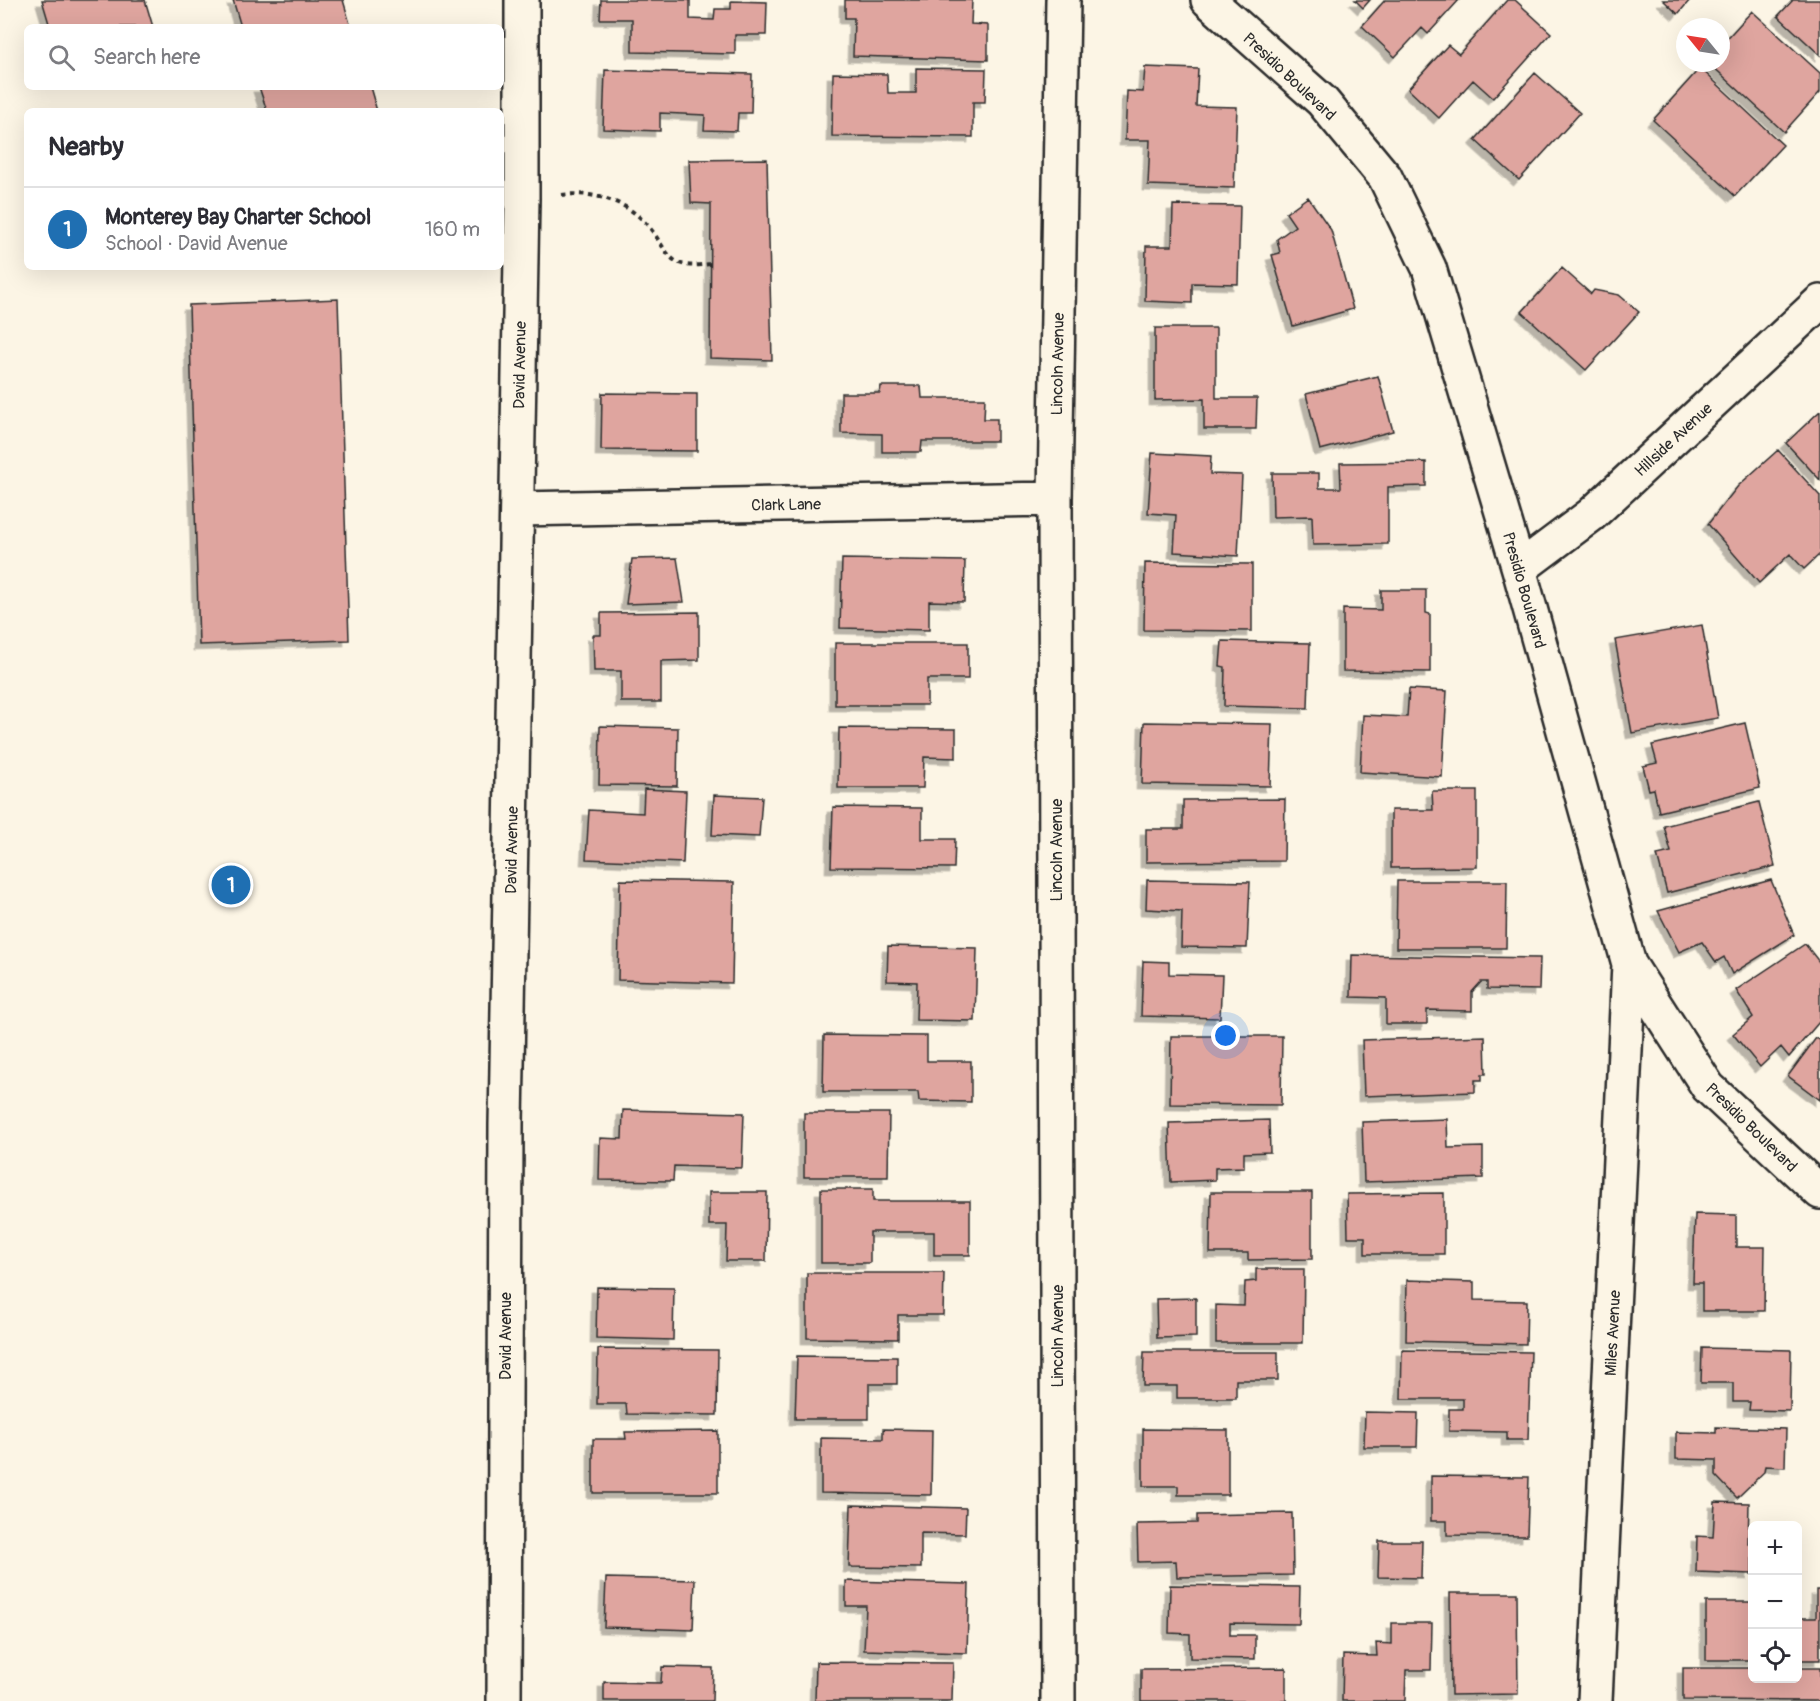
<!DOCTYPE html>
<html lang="en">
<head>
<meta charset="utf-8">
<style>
  :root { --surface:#fff; --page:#f2f2f3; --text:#2b2b33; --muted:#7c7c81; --line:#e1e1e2; --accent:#1f6fb2 }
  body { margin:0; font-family:Pangolin,sans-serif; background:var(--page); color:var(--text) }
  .controls { position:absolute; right:18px; bottom:18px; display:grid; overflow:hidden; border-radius:9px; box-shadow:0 6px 24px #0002 }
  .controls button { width:54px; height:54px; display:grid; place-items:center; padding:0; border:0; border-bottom:2px solid var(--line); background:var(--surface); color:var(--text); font:30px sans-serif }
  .compass { position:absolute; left:1676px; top:18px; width:54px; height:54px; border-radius:50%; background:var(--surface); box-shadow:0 6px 24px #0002; rotate:300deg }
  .you { position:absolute; left:1226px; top:1036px; width:21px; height:21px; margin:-15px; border:4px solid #fff; border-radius:50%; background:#1a73e8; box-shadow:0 0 0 9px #1a73e833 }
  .badge { display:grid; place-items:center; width:39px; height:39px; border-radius:50%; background:var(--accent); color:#fff; font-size:20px; font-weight:700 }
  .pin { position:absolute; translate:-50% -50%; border:3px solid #fff; box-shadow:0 2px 6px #0006 }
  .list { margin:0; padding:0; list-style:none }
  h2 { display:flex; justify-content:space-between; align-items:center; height:78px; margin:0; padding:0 24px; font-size:26px }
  h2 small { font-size:20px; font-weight:400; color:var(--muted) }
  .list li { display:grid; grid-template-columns:39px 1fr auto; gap:18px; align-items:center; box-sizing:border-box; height:84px; padding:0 24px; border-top:2px solid var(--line) }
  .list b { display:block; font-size:22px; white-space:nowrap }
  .list p { margin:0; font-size:20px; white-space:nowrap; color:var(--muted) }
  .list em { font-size:20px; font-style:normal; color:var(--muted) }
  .icon { flex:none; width:33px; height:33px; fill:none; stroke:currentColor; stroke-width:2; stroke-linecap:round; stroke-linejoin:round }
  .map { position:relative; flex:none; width:1820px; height:1701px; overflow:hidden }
  .search { position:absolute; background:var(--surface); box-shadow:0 6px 24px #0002; left:24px; top:24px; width:480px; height:66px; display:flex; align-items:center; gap:15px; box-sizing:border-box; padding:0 21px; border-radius:9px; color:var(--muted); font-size:22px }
  .panel { position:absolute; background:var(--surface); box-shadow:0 6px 24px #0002; left:24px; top:108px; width:480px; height:162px; border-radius:9px }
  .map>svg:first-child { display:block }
</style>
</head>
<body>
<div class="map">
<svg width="1820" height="1701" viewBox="0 0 1820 1701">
  <defs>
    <filter id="shadow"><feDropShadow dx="-5.5" dy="5.5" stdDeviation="0" flood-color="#0004"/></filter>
  </defs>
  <rect width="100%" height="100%" fill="#fcf5e5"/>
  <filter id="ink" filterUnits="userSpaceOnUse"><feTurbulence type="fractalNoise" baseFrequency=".0167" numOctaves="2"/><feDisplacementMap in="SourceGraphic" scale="12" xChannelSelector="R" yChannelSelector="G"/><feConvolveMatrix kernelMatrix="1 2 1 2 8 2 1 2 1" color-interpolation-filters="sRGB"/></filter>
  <g filter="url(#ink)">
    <path fill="#dfa59f" stroke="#2b2b2b" stroke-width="1.5" filter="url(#shadow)" d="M 42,0 L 145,0 L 153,27 L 50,27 Z
      M 233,0 L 343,0 L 351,27 L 241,27 Z
      M 601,0 L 690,0 L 690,19 L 714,20 L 715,9 L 731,9 L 731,1 L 767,2 L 766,35 L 735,35 L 735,54 L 632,52 L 632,19 L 600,19 Z
      M 845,0 L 972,0 L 971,24 L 988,25 L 988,60 L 853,56 L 854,18 L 845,18 Z
      M 1355,0 L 1370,0 L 1363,8 Z
      M 1385,0 L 1459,0 L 1428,34 L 1422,28 L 1395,57 L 1362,26 Z
      M 1507,0 L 1515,0 L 1551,33 L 1493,98 L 1473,80 L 1439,118 L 1408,89 L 1448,45 L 1459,54 Z
      M 1663,0 L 1690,0 L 1678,14 Z
      M 1793,0 L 1820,0 L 1820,55 L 1778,16 Z
      M 1752,11 L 1820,73 L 1820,92 L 1784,132 L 1709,63 L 1721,63 L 1721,45 Z
      M 1145,67 L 1198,69 L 1196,106 L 1237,107 L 1234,188 L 1148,185 L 1150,140 L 1125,140 L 1127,91 L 1143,92 Z
      M 916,68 L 986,69 L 985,102 L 973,102 L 973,137 L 832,136 L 833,73 L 887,74 L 888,93 L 916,93 Z
      M 1700,68 L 1783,145 L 1735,196 L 1653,120 Z
      M 605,70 L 752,74 L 751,113 L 738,113 L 737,131 L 704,130 L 705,115 L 660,113 L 660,131 L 603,129 Z
      M 1535,73 L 1580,113 L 1519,180 L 1475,140 Z
      M 259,87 L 370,87 L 377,111 L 267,111 Z
      M 767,159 L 772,360 L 710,358 L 711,204 L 691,203 L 689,160 Z
      M 1308,197 L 1331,230 L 1353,309 L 1293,326 L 1272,255 L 1280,253 L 1277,239 L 1295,226 L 1286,213 Z
      M 1173,205 L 1240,206 L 1238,284 L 1192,283 L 1192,303 L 1145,301 L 1146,246 L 1172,246 Z
      M 1562,268 L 1591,294 L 1594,290 L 1619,295 L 1639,312 L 1586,370 L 1522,312 Z
      M 338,299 L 349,640 L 199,645 L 189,305 Z
      M 1155,328 L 1216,328 L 1216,398 L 1257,398 L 1256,429 L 1204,429 L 1204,399 L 1155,400 Z
      M 1378,376 L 1393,431 L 1320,450 L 1306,394 Z
      M 881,386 L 921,386 L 922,398 L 985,398 L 984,419 L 997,419 L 997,441 L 922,441 L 921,452 L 882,452 L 882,434 L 841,433 L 841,393 L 880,393 Z
      M 602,393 L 697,394 L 697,451 L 601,450 Z
      M 1820,411 L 1820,480 L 1786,443 Z
      M 1778,450 L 1820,496 L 1820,554 L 1804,569 L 1790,554 L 1759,583 L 1708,524 L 1738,486 Z
      M 1152,453 L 1211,456 L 1210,474 L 1242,475 L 1238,556 L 1174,552 L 1176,515 L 1148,513 Z
      M 1426,462 L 1426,486 L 1388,487 L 1388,544 L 1313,545 L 1312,516 L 1273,517 L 1272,473 L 1319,473 L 1319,488 L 1341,488 L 1340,463 Z
      M 677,558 L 684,602 L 626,604 L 632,559 Z
      M 842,559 L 965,561 L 964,602 L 929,601 L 929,630 L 840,628 Z
      M 1145,563 L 1252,564 L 1252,631 L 1144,630 Z
      M 1381,590 L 1426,590 L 1426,613 L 1430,614 L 1430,672 L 1343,671 L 1343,609 L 1381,610 Z
      M 699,612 L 699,660 L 661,661 L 661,702 L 621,702 L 621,671 L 594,671 L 593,635 L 601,635 L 601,613 Z
      M 1702,625 L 1718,718 L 1632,733 L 1615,640 Z
      M 1222,641 L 1310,643 L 1308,708 L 1224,706 L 1225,667 L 1220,666 Z
      M 835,643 L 968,643 L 968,679 L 927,679 L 927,705 L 835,705 Z
      M 1409,689 L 1447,691 L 1442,777 L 1360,772 L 1363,715 L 1407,717 Z
      M 1144,722 L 1272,724 L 1270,786 L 1142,784 Z
      M 1745,723 L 1760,788 L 1659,812 L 1654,789 L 1649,790 L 1643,766 L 1657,763 L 1652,745 Z
      M 600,726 L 678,728 L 677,786 L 599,785 Z
      M 839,728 L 956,729 L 956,758 L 924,757 L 923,788 L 838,788 Z
      M 644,789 L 686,791 L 683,863 L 586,859 L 589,810 L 643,813 Z
      M 1432,791 L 1477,791 L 1477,867 L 1391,868 L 1391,810 L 1433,810 Z
      M 714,795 L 762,797 L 759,837 L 712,835 Z
      M 1285,799 L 1284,861 L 1146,862 L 1146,829 L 1183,829 L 1183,800 Z
      M 1759,802 L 1775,866 L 1667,893 L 1657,855 L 1671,852 L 1664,826 Z
      M 833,807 L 922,808 L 922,839 L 955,839 L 954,868 L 831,867 Z
      M 620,880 L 734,882 L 732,983 L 618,980 Z
      M 1147,880 L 1250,882 L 1247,948 L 1181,947 L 1182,911 L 1146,909 Z
      M 1771,880 L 1794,935 L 1732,974 L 1724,957 L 1716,962 L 1702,942 L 1679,952 L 1658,911 Z
      M 1397,881 L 1507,881 L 1506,948 L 1396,948 Z
      M 1805,944 L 1820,963 L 1820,1021 L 1789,1057 L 1781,1047 L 1760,1067 L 1733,1034 L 1753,1017 L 1736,990 Z
      M 888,946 L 977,948 L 975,1021 L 916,1020 L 917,982 L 887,981 Z
      M 1352,955 L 1540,958 L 1539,990 L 1487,989 L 1487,982 L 1481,982 L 1472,992 L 1472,1011 L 1427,1010 L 1427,1024 L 1386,1024 L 1386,998 L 1351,997 Z
      M 1143,961 L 1169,962 L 1169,974 L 1222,975 L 1220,1018 L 1141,1016 Z
      M 824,1035 L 927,1036 L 927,1061 L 971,1061 L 971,1102 L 919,1101 L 918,1092 L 823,1092 Z
      M 1171,1036 L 1282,1036 L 1281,1105 L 1170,1104 Z
      M 1485,1036 L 1486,1074 L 1482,1074 L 1482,1080 L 1475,1080 L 1475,1092 L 1364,1096 L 1362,1040 Z
      M 1816,1038 L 1820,1040 L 1820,1100 L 1788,1076 Z
      M 623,1110 L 744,1113 L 742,1168 L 674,1166 L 673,1181 L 599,1180 L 600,1138 L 622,1139 Z
      M 804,1113 L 889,1113 L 888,1177 L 804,1177 Z
      M 1447,1119 L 1448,1148 L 1483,1147 L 1483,1178 L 1364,1182 L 1362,1122 Z
      M 1269,1120 L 1270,1152 L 1244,1153 L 1244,1167 L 1215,1168 L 1215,1180 L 1171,1182 L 1169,1123 Z
      M 821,1189 L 873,1189 L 873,1201 L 970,1201 L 970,1255 L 934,1255 L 934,1232 L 870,1232 L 870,1263 L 821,1263 Z
      M 709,1192 L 767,1192 L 766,1261 L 726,1261 L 727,1225 L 709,1225 Z
      M 1211,1192 L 1312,1192 L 1312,1259 L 1248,1260 L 1248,1253 L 1210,1253 Z
      M 1444,1193 L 1444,1254 L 1365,1254 L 1365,1237 L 1348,1237 L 1347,1194 Z
      M 1695,1214 L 1736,1215 L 1736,1247 L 1765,1247 L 1764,1311 L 1702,1311 L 1702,1283 L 1693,1283 Z
      M 1256,1269 L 1304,1269 L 1303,1343 L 1216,1343 L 1216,1305 L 1244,1306 L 1245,1282 L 1256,1281 Z
      M 807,1273 L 944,1273 L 943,1315 L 898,1315 L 898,1339 L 807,1338 Z
      M 1407,1280 L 1474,1282 L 1474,1300 L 1527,1301 L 1526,1344 L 1406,1341 Z
      M 597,1287 L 674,1288 L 673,1340 L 596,1338 Z
      M 1196,1298 L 1196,1337 L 1157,1338 L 1156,1299 Z
      M 1702,1348 L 1791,1350 L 1790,1411 L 1749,1410 L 1750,1402 L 1733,1402 L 1733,1383 L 1701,1383 Z
      M 598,1349 L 718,1350 L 717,1415 L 627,1414 L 626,1404 L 597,1404 Z
      M 1402,1350 L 1531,1352 L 1528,1440 L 1507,1440 L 1507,1432 L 1449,1431 L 1449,1409 L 1463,1409 L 1463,1399 L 1401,1399 Z
      M 1144,1352 L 1278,1352 L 1278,1380 L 1236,1380 L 1236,1398 L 1177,1398 L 1177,1386 L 1143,1386 Z
      M 797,1356 L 897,1357 L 897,1384 L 869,1384 L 869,1419 L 795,1419 Z
      M 1365,1412 L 1418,1413 L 1417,1447 L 1364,1447 Z
      M 1716,1427 L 1786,1429 L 1785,1467 L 1765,1466 L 1764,1472 L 1737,1498 L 1716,1476 L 1716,1460 L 1676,1459 L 1676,1432 L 1716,1433 Z
      M 883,1429 L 932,1430 L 931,1495 L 821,1493 L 821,1438 L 883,1439 Z
      M 1143,1429 L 1228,1430 L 1228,1495 L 1178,1495 L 1178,1486 L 1143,1486 Z
      M 718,1431 L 718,1493 L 593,1493 L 593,1439 L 626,1439 L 625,1432 Z
      M 1431,1476 L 1529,1477 L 1527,1536 L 1447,1535 L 1447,1521 L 1431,1521 Z
      M 1715,1502 L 1749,1503 L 1748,1544 L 1752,1544 L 1752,1574 L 1696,1572 L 1697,1536 L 1713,1537 Z
      M 851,1505 L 966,1508 L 965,1534 L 921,1533 L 921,1568 L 849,1567 Z
      M 1292,1513 L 1293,1575 L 1177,1577 L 1176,1561 L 1138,1562 L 1137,1524 L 1197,1523 L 1197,1515 Z
      M 1379,1541 L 1422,1541 L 1421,1578 L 1378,1577 Z
      M 606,1578 L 695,1580 L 693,1630 L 604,1627 Z
      M 846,1581 L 969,1584 L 967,1653 L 864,1650 L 866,1606 L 846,1606 Z
      M 1170,1585 L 1300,1587 L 1299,1624 L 1230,1623 L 1230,1635 L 1255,1635 L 1255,1659 L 1190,1658 L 1190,1634 L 1169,1633 Z
      M 1816,1590 L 1820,1590 L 1820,1660 L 1798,1660 L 1798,1618 L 1816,1618 Z
      M 1450,1593 L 1517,1593 L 1518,1694 L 1451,1695 Z
      M 1706,1602 L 1752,1602 L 1752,1660 L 1706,1660 Z
      M 1392,1623 L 1432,1623 L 1431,1670 L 1406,1670 L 1405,1701 L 1342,1701 L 1343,1655 L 1377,1656 L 1376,1643 L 1392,1644 Z
      M 816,1662 L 953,1663 L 952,1701 L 815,1701 Z
      M 662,1667 L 713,1668 L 712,1701 L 604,1701 L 604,1682 L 661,1683 Z
      M 1286,1668 L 1286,1701 L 1141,1701 L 1141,1669 Z
      M 1683,1668 L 1752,1668 L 1752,1678 L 1798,1678 L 1798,1668 L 1820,1668 L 1820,1701 L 1683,1700 Z"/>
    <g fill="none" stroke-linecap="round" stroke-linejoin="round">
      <defs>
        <path id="minor" d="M 1208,0 L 1322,101 L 1385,177 L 1429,268 L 1519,569 L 1629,964 L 1708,1087 L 1820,1192
          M 517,509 L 1055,499
          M 1519,569 L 1591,515 L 1820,302
          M 504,1701 L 506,1124 L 522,199 L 522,0
          M 1058,1701 L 1055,499 L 1063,0
          M 1595,1701 L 1629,964"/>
      </defs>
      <use href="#minor" stroke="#2b2b2b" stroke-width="38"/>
      <path stroke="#2b2b2b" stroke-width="4" stroke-dasharray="4.5 4.5" stroke-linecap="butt" d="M 562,195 C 593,191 628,201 649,227 C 658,237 664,252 674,260 C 684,268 699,265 710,264"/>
      <use href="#minor" stroke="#fcf5e5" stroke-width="33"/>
    </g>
  </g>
  <g text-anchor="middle" stroke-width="4.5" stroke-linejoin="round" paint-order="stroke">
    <g font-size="16" fill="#2b2b2b" stroke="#fcf5e5">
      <text transform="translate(1290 76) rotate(43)" y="6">Presidio Boulevard</text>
      <text transform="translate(1057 364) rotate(-89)" y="6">Lincoln Avenue</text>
      <text transform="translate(519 365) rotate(-89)" y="6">David Avenue</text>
      <text transform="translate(1673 439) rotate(-43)" y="6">Hillside Avenue</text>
      <text transform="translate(786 504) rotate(-1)" y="6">Clark Lane</text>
      <text transform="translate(1525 590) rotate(74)" y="6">Presidio Boulevard</text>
      <text transform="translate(511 850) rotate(-89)" y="6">David Avenue</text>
      <text transform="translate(1056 850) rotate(-90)" y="6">Lincoln Avenue</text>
      <text transform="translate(1752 1127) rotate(44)" y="6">Presidio Boulevard</text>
      <text transform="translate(1612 1333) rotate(-87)" y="6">Miles Avenue</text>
      <text transform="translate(505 1336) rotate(-90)" y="6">David Avenue</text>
      <text transform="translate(1057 1336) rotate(-90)" y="6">Lincoln Avenue</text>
    </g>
  </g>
</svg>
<div class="controls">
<button>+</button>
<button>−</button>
<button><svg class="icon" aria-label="locate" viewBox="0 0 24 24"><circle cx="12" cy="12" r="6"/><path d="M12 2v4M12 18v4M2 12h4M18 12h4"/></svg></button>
</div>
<svg class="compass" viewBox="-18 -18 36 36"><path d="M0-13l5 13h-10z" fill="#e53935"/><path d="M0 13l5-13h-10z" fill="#7c7c81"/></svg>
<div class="you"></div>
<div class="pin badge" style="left:231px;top:885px">1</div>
<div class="search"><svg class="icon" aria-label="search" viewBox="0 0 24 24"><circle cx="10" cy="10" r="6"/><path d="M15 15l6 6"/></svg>Search here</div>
<section class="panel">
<h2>Nearby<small></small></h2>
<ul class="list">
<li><span class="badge">1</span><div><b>Monterey Bay Charter School</b><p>School · David Avenue</p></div><em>160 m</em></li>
</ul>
</section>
</div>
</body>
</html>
